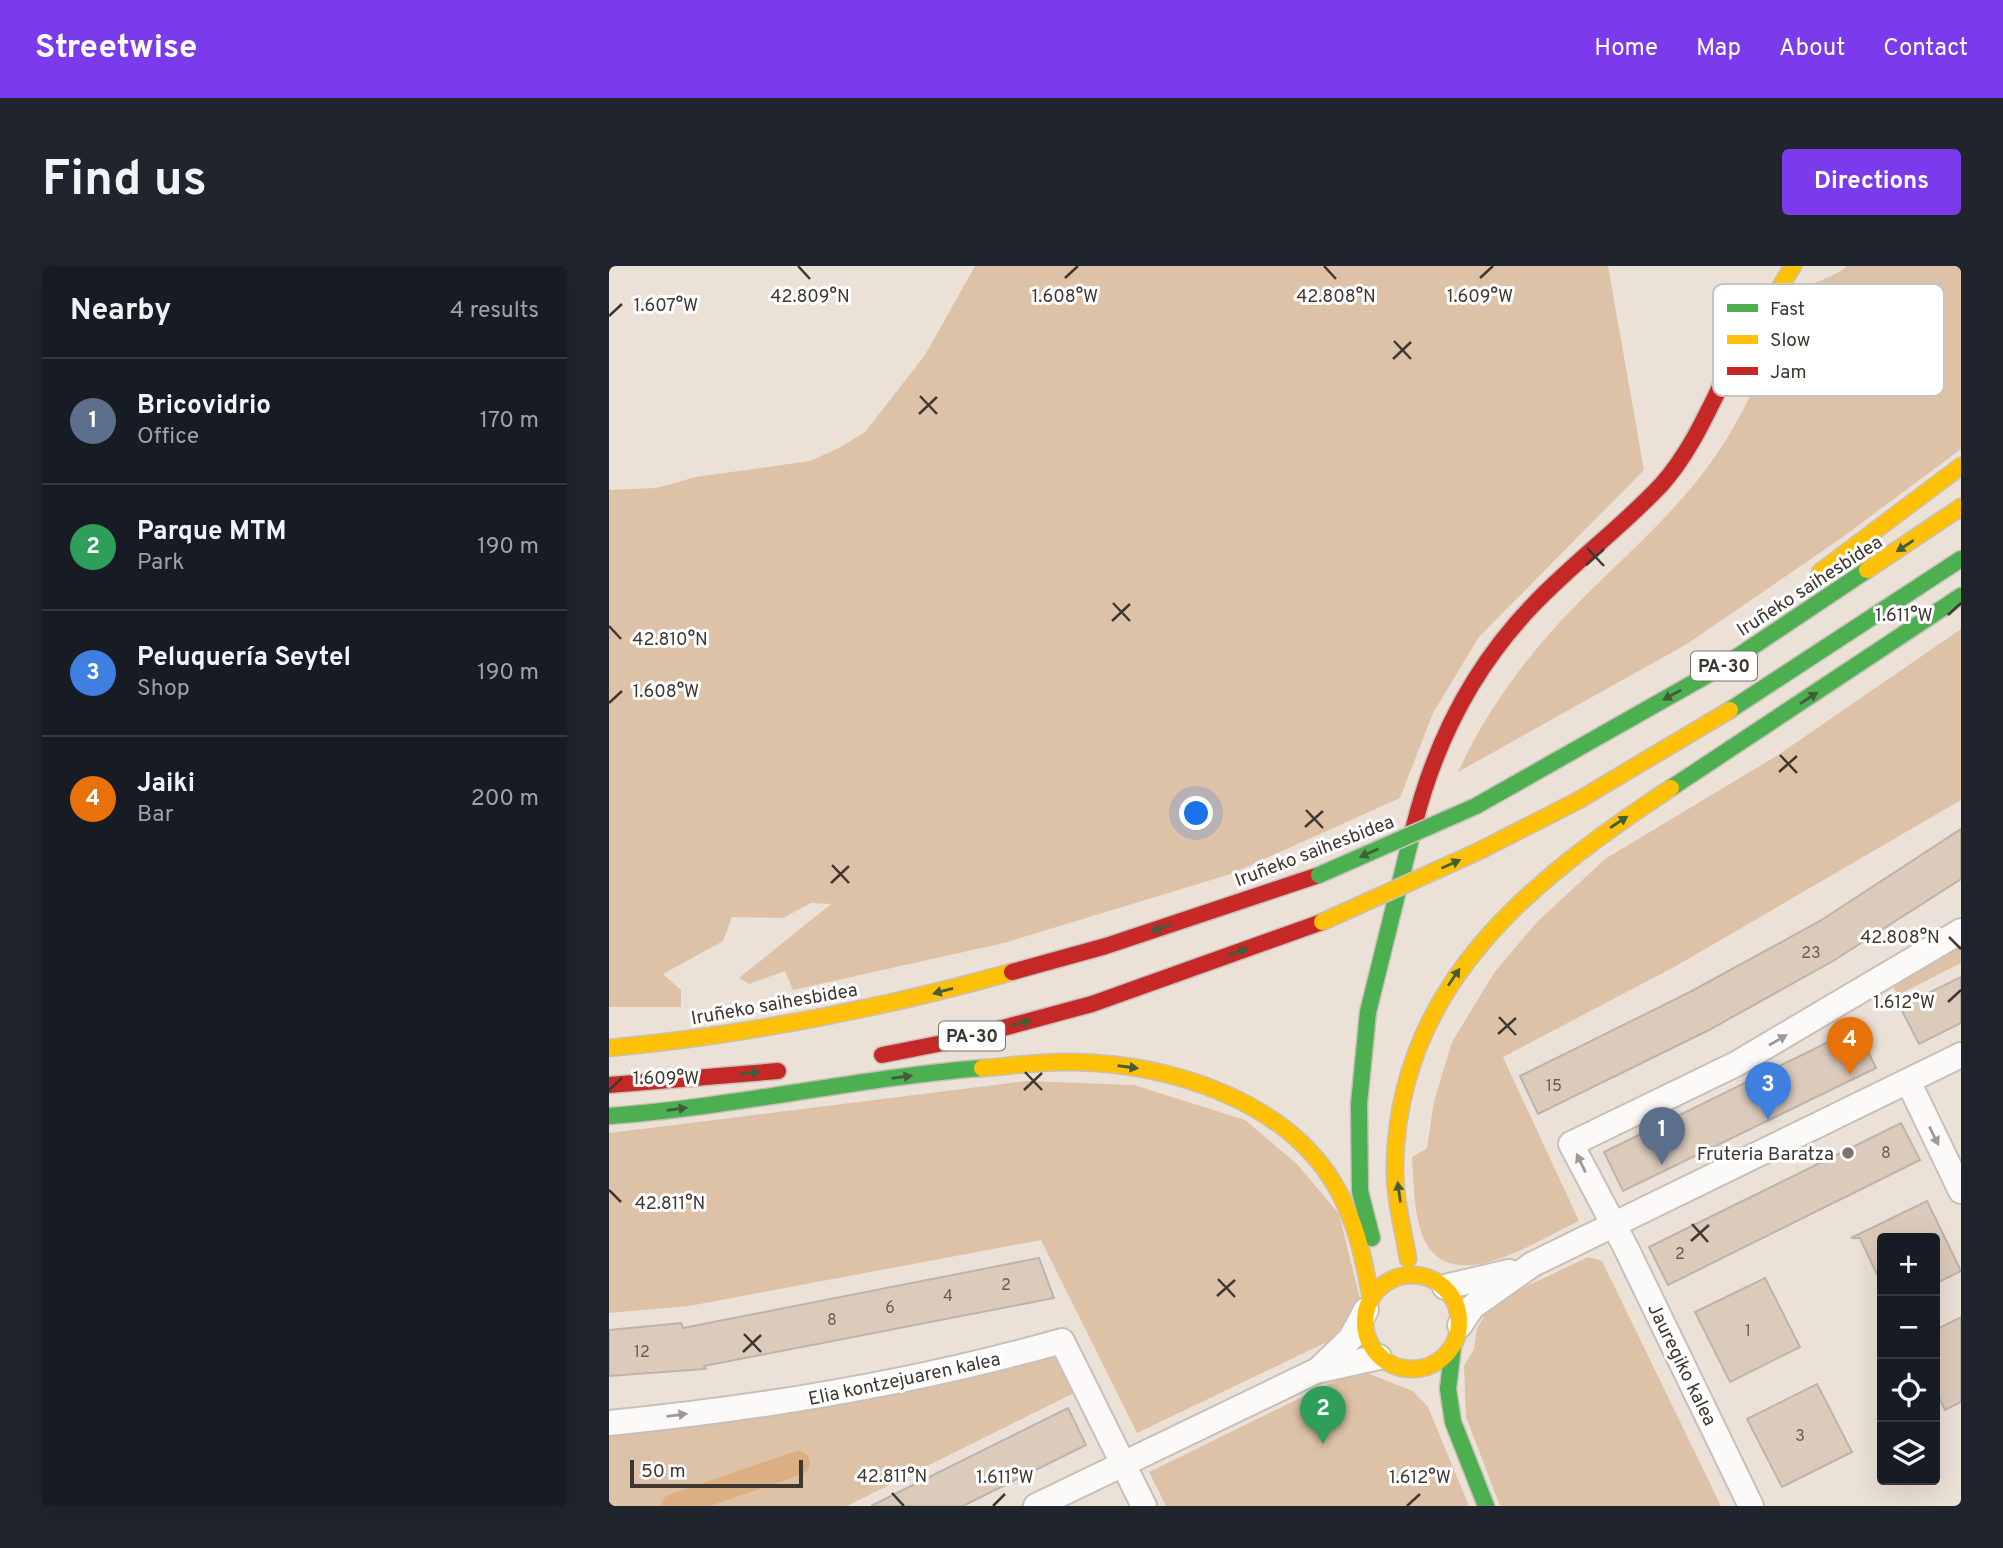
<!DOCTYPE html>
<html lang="en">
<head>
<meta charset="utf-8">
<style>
  :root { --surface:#171b24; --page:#20242c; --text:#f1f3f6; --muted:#9ea1a6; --line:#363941; --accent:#7c3aed }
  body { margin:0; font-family:Overpass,sans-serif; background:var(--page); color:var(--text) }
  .controls { position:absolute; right:21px; bottom:21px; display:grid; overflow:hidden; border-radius:7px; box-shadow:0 7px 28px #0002 }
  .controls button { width:63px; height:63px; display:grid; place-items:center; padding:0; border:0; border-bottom:2px solid var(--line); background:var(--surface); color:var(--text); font:35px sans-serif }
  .scale { position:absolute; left:21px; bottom:18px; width:173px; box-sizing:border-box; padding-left:7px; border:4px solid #3f3831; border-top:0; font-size:19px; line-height:24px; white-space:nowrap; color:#3f3831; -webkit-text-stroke:5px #fff; paint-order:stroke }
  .you { position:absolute; left:588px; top:548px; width:24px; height:24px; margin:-18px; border:5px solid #fff; border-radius:50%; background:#1a73e8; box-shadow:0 0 0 10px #1a73e833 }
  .badge { display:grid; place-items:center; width:46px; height:46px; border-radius:50%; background:var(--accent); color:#fff; font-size:23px; font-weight:700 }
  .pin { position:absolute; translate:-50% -58px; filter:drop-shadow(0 2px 4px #0008) }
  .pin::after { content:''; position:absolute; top:37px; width:24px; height:21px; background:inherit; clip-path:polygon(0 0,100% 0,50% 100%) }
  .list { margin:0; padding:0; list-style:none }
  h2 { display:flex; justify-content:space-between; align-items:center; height:91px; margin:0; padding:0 28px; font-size:30px }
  h2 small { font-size:23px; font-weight:400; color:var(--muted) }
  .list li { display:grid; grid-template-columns:46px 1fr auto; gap:21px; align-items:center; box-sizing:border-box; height:126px; padding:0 28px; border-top:2px solid var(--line) }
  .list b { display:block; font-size:26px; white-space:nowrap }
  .list p { margin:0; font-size:23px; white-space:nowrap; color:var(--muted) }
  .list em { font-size:23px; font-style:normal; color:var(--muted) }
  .icon { flex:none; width:38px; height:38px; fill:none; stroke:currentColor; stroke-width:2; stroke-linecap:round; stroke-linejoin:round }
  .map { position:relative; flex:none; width:1352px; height:1240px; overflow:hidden; border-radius:7px }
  header { display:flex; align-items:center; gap:42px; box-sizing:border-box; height:98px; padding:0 35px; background:var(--accent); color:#fff }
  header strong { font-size:33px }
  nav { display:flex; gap:38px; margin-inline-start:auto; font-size:24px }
  .intro { display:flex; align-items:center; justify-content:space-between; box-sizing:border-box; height:168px; padding:0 42px }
  h1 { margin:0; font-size:49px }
  .button { padding:18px 32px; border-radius:7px; background:var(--accent); color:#fff; font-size:24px; font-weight:700 }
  main { display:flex; gap:42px; padding:0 42px }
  aside { flex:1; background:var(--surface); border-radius:7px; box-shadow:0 7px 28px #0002 }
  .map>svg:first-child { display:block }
</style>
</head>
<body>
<header>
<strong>Streetwise</strong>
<nav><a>Home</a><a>Map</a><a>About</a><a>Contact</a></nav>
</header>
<div class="intro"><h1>Find us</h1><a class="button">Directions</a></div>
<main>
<aside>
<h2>Nearby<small>4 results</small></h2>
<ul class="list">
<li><span class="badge" style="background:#5c6f8a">1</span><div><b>Bricovidrio</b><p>Office</p></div><em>170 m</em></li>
<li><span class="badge" style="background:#2e9e5b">2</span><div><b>Parque MTM</b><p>Park</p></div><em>190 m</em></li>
<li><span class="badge" style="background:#3f7fe0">3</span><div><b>Peluquería Seytel</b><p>Shop</p></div><em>190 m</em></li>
<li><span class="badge" style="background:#e8710a">4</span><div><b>Jaiki</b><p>Bar</p></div><em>200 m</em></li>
</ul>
</aside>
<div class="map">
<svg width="1352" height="1240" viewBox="0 0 1352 1240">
  <rect width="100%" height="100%" fill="#ece1d6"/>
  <path fill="#dec2a8" d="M 366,0 L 999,0 L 1035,204 L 870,371 L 824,447 L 791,532 L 622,608 L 395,677 L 184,724 L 176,705 L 140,718 L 130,712 L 222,638 L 202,637 L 174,652 L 123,651 L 114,675 L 54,708 L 72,724 L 72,741 L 0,741 L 0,224 L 47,222 L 87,211 L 201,195 L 230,182 L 256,166 L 316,89 Z
    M 1238,0 L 1352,0 L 1352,183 L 1231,273 L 1078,378 L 849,506 C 879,441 922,384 972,334 C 1011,295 1052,259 1087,216 C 1132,162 1159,92 1187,29 C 1202,14 1223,14 1238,0 Z
    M 1352,363 L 1352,534 L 1067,700 L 894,791 L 970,955 C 930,973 841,1035 814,971 C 804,946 805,917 803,891 L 818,882 L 825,835 L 843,776 L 885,707 L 928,656 L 996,593 L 1169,489 Z
    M 1352,674 L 1352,697 L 1289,729 L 1283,718 Z
    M 418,815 L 525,819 L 636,854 L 688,898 L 730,948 L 751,1033 L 741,1065 L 528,1167 L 432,974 L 80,1040 L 0,1047 L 0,867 Z
    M 979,991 L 993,995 L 1112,1240 L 891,1240 L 857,1151 L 855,1100 L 865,1083 L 868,1063 L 878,1045 L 897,1030 Z
    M 444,1089 L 453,1096 L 467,1126 L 238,1240 L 0,1240 L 0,1168 Z
    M 758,1107 L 804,1125 L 819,1141 L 860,1240 L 557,1240 L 540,1206 L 734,1111 Z"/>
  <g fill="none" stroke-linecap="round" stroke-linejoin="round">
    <path stroke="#dcaf83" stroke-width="24" d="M 64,1240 L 189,1197"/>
  </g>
  <path fill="#dccbbb" stroke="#bcb3ab" stroke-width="2" d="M 1352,563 L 1352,613 L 1224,695 L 1100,764 L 929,848 L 911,810 L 1079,727 L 1211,655 Z
    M 1352,711 L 1352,757 L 1310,778 L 1291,741 Z
    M 1248,762 L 1267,802 L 1014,925 L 995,886 Z
    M 1292,857 L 1311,894 L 1059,1019 L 1040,981 Z
    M 1318,935 L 1352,1005 L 1326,1018 L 1326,972 L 1273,972 L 1273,1019 L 1251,972 L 1242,972 Z
    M 430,992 L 445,1032 L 95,1100 L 97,1103 L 0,1110 L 0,1064 L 72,1057 L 74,1062 Z
    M 1156,1012 L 1191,1081 L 1121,1116 L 1086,1046 Z
    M 1352,1051 L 1352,1136 L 1336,1144 L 1326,1123 L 1326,1064 Z
    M 1208,1118 L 1243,1186 L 1173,1221 L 1138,1153 Z
    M 459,1142 L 477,1179 L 354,1240 L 262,1240 Z"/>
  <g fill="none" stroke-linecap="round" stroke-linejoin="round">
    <defs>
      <path id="street" d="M 1299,815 L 1352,925
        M 836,1021 L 900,1006
        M 851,1059 L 863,1041 L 924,998 L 1352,789
        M 710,1103 L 742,1072 L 757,1044
        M 0,1157 C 154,1142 304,1117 453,1075 L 535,1240
        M 427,1240 L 707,1105 L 770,1091
        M 1142,1240 L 1017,982 L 962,878 L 1127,798 L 1352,665"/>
      <path id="fast" d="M 1121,444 L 1352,293
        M 1062,522 L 1352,330
        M 867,540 L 1116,399 L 1258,304
        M 0,850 C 125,841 248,812 373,802
        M 763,972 L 751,925 L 750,838 L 759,746 L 805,560
        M 844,1080 L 839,1123 L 844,1156 L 877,1240"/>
      <path id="slow" d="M 1115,113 L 1184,0
        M 1258,304 L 1352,241
        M 1211,306 L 1352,200
        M 868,586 L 970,534 L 1121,444
        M 0,782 C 136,769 271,743 403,706
        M 373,802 C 403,800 433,795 464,796 C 562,798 684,835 732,930 C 749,963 755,996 762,1032
        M 799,993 C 794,962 785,930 786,898 C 790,717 924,613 1062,522
        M756 1056a47 47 0 1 1 94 0a47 47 0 1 1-94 0Z"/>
      <path id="jam" d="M 805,560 C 826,476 864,401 925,338 C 965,296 1013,261 1053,218 C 1080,188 1097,149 1115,113
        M 403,706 L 497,680 L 710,609
        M 273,789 L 349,774 L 483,738 L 713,656
        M 0,819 L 169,805"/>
    </defs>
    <use href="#street" stroke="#c8c0b8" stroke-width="28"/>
    <use href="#fast" stroke="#c8c0b8" stroke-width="19"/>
    <use href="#slow" stroke="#c8c0b8" stroke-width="19"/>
    <use href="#jam" stroke="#c8c0b8" stroke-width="19"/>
    <use href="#street" stroke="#fcfaf9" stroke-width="24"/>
    <use href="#fast" stroke="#4caf50" stroke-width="16"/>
    <use href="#slow" stroke="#ffc107" stroke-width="16"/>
    <use href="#jam" stroke="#c62828" stroke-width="16"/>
    <defs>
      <path id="fast-bridge" d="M 710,609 L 867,540"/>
      <path id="slow-bridge" d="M 713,656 L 868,586"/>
    </defs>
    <use href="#fast-bridge" stroke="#c6c2bc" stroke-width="19" stroke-linecap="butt"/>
    <use href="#slow-bridge" stroke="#c6c2bc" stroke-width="19" stroke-linecap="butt"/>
    <use href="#fast-bridge" stroke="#4caf50" stroke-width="16"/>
    <use href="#slow-bridge" stroke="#ffc107" stroke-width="16"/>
  </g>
  <defs><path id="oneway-solid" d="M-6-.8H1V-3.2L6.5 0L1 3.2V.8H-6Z" transform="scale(1.75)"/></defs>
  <g fill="#435c3a">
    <use href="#oneway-solid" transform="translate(1296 280) rotate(146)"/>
    <use href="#oneway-solid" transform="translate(1063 429) rotate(151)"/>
    <use href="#oneway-solid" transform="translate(1200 432) rotate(-33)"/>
    <use href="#oneway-solid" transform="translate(1010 556) rotate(-33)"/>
    <use href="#oneway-solid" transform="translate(760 587) rotate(156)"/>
    <use href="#oneway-solid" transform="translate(842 598) rotate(-24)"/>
    <use href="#oneway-solid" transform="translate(552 662) rotate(161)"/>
    <use href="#oneway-solid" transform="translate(629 686) rotate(-19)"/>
    <use href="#oneway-solid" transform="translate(845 711) rotate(-56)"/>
    <use href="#oneway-solid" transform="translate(334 725) rotate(165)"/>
    <use href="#oneway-solid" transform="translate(412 757) rotate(-15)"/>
    <use href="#oneway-solid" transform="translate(519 801) rotate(8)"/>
    <use href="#oneway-solid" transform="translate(141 807) rotate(-5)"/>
    <use href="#oneway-solid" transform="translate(293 811) rotate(-8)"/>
    <use href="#oneway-solid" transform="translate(68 843) rotate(-8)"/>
    <use href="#oneway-solid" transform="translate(790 926) rotate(-98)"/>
  </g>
  <g fill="#9e9995">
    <use href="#oneway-solid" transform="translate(1169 774) rotate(-30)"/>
    <use href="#oneway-solid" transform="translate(1325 870) rotate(64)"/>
    <use href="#oneway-solid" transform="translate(972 897) rotate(-116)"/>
    <use href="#oneway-solid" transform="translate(68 1149) rotate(-7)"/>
  </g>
  <path fill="none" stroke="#3f3831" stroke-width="2.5" d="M 189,0 L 201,13M 715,0 L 727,13M 456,12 L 469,0M 871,12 L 884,0M 0,50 L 13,38M 785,75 L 802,93M 784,93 L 802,76M 311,130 L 328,148M 310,148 L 328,131M 978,282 L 995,300M 977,299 L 995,283M 504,337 L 521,355M 1339,349 L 1352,337M 503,355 L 521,338M 0,360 L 12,373M 0,437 L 13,425M 1171,489 L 1188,507M 1170,506 L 1188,490M 697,544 L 714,562M 696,561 L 714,545M 223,599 L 240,617M 222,617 L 240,600M 1340,671 L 1352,683M 1339,736 L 1352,724M 890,751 L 907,769M 889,768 L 907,752M 416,806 L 433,824M 0,824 L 13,812M 415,824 L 433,807M 0,924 L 12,936M 1083,958 L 1099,976M 1082,975 L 1100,959M 609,1013 L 626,1031M 608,1030 L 626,1014M 135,1068 L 152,1086M 134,1086 L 152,1069M 283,1227 L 295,1240M 384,1240 L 396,1228M 798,1240 L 811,1228"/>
  <circle fill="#7c736b" stroke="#fff" stroke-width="2.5" cx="1239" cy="887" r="7"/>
  <g text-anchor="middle" stroke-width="6" stroke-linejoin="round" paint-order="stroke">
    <g font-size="16" fill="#665d54">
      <text x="1202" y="692">23</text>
      <text x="945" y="825">15</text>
      <text x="1277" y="892">8</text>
      <text x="1071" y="993">2</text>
      <text x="397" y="1024">2</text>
      <text x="339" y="1035">4</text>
      <text x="281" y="1047">6</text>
      <text x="223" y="1059">8</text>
      <text x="1139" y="1070">1</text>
      <text x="33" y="1091">12</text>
      <text x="1191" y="1175">3</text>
    </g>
    <g fill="#fff" stroke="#79746f" stroke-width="2">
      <rect x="1082" y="385.5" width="66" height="29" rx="5"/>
      <rect x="330" y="755.5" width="66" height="29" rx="5"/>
    </g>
    <g font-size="18" font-weight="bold" fill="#3f3831">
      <text x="1115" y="406">PA-30</text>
      <text x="363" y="776">PA-30</text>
    </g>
    <g font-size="19" fill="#3f3831" stroke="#fff">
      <text transform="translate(1200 319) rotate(-33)" y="7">Iruñeko saihesbidea</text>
      <text transform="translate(705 584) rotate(-21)" y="7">Iruñeko saihesbidea</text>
      <text transform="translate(165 737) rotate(-10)" y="7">Iruñeko saihesbidea</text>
      <text transform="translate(1074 1098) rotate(64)" y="7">Jauregiko kalea</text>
      <text transform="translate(295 1112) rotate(-12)" y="7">Elia kontzejuaren kalea</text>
    </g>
    <g font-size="19" fill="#3f3831" stroke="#fff" text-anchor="end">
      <text x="1225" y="894">Fruteria Baratza</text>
    </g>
  </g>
  <rect x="1104" y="18" width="231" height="112" rx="10" fill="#fff" stroke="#c5c3c1" stroke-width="2"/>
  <rect x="1118" y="38" width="31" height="8" fill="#4caf50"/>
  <rect x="1118" y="69" width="31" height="9" fill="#ffc107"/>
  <rect x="1118" y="101" width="31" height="8" fill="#c62828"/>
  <g font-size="19" fill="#3f3831">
    <text x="1161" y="49">Fast</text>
    <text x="1161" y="80">Slow</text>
    <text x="1161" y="112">Jam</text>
  </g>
  <g font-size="18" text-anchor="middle" fill="#3f3831" stroke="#fff" stroke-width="6" stroke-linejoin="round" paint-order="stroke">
    <text x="456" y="36">1.608°W</text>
    <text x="871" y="36">1.609°W</text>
    <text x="201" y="36">42.809°N</text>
    <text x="727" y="36">42.808°N</text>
    <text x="57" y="45">1.607°W</text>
    <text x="1295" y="355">1.611°W</text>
    <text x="61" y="379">42.810°N</text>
    <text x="57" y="431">1.608°W</text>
    <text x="1291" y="677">42.808°N</text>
    <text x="1295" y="742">1.612°W</text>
    <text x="57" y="818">1.609°W</text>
    <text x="61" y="943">42.811°N</text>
    <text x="283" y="1216">42.811°N</text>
    <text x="396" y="1217">1.611°W</text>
    <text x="811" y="1217">1.612°W</text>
  </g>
</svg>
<div class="controls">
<button>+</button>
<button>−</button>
<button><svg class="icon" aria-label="locate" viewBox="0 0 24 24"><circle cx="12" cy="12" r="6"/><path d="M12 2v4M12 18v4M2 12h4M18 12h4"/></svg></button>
<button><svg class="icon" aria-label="layers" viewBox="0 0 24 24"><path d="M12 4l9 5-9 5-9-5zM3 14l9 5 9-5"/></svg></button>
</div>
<div class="scale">50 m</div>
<div class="you"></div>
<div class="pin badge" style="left:1053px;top:899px;background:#5c6f8a">1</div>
<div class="pin badge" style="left:714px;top:1178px;background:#2e9e5b">2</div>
<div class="pin badge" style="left:1159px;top:854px;background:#3f7fe0">3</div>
<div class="pin badge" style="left:1241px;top:809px;background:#e8710a">4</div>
</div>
</main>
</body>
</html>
